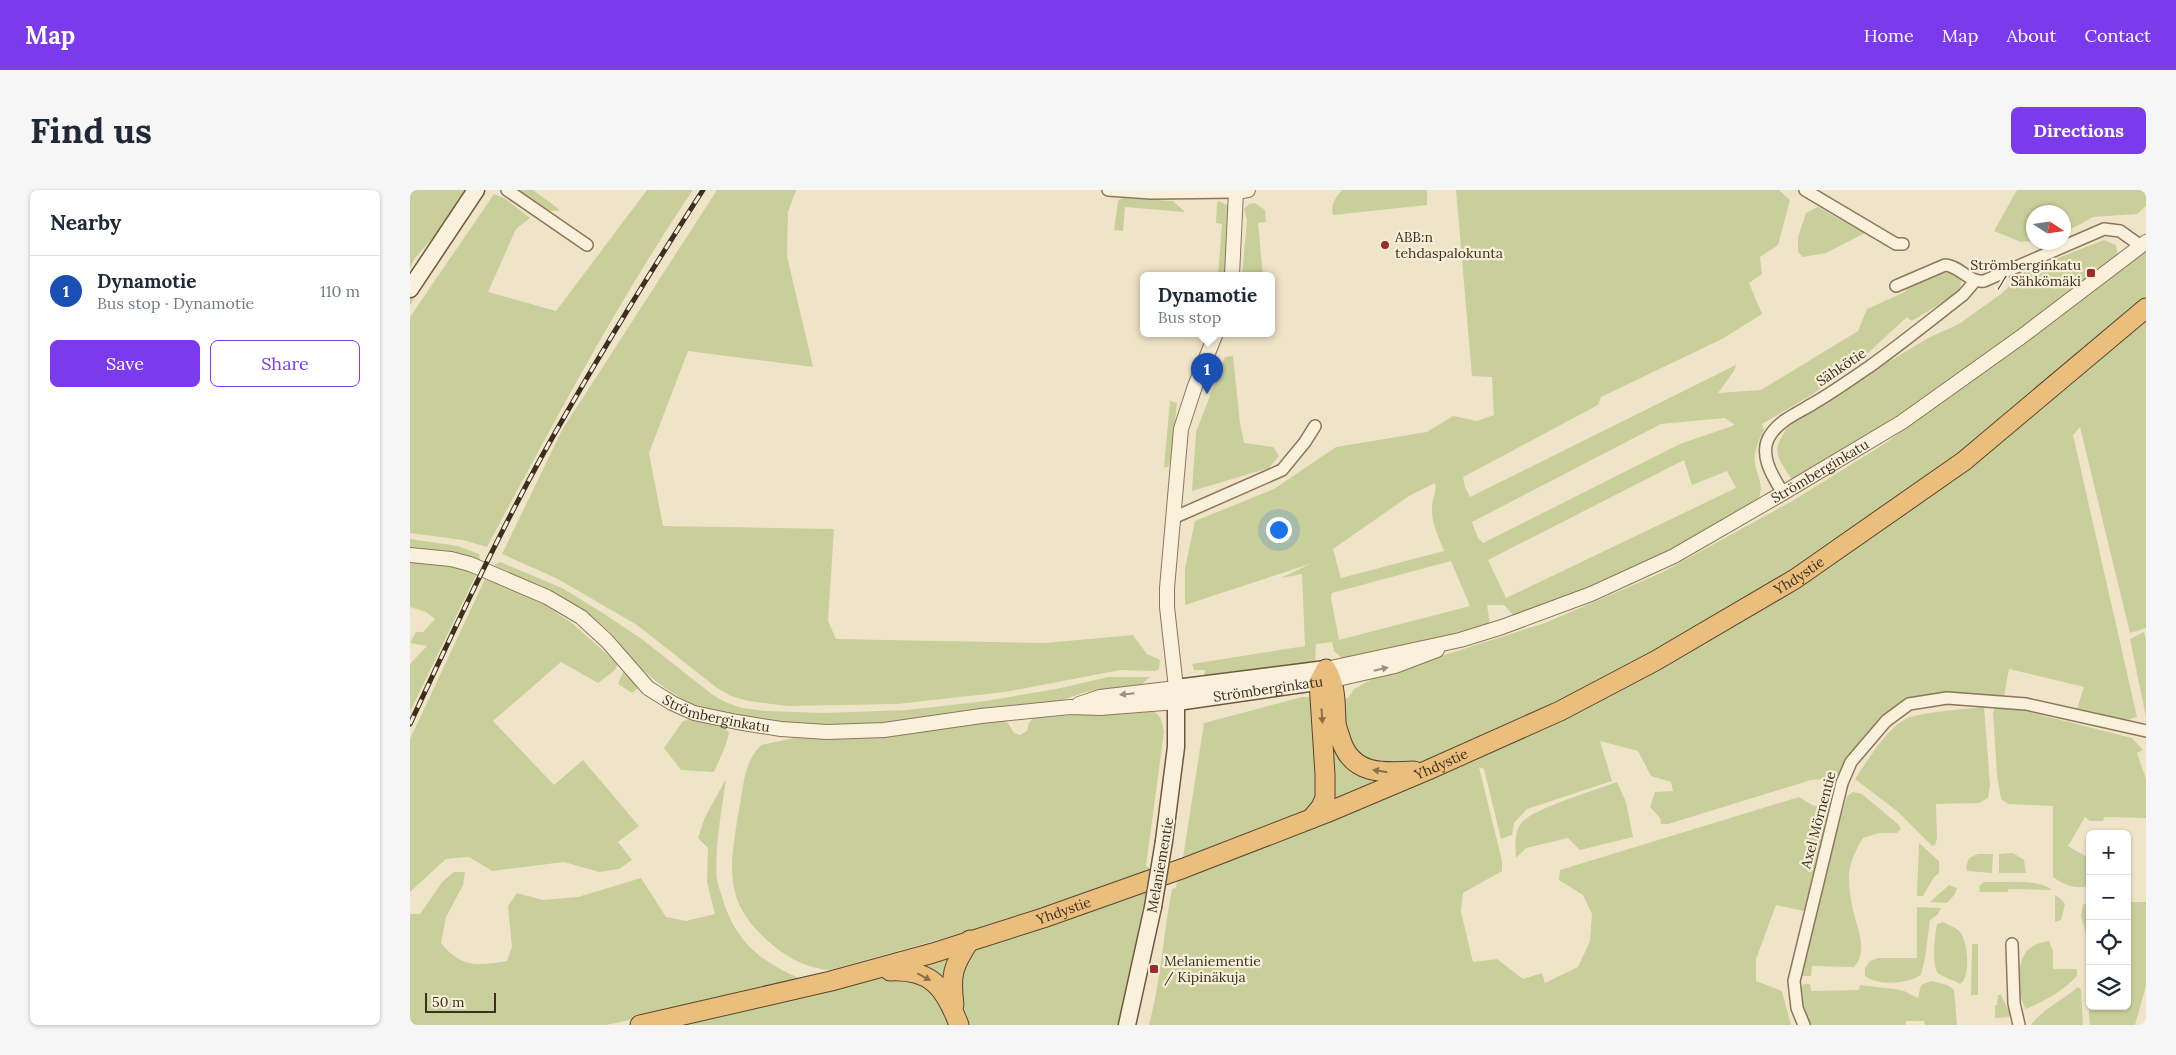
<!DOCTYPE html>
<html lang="en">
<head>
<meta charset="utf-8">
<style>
  :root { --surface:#fff; --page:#f6f6f7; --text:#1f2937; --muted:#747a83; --line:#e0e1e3; --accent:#7c3aed }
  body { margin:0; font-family:Lora,serif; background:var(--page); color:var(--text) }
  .controls { position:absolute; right:15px; bottom:15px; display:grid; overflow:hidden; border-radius:8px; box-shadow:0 1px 4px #0004 }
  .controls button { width:45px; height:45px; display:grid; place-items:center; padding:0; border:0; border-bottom:1px solid var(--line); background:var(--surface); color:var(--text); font:25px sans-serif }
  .compass { position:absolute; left:1616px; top:15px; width:45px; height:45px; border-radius:50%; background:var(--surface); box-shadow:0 1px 4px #0004; rotate:102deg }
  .scale { position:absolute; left:15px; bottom:12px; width:71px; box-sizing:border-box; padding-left:5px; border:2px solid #3d2e20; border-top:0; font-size:14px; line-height:18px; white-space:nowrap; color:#3d2e20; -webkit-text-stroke:4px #f7eed8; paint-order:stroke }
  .you { position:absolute; left:868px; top:339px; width:18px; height:18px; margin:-12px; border:4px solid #fff; border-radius:50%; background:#1a73e8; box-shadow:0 0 0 8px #1a73e833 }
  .badge { display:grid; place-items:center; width:32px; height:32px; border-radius:50%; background:var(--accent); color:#fff; font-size:16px; font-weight:700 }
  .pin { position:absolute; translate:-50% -41px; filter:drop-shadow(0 1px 2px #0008) }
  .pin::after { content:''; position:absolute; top:26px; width:18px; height:15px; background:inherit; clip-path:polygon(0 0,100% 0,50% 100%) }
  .popup { position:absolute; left:730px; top:82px; width:135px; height:65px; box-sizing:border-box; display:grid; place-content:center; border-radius:8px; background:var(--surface); filter:drop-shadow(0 1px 4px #0005); font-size:16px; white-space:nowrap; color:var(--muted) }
  .popup b { font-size:19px; color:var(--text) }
  .popup::after { content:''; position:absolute; left:50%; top:100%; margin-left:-10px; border:10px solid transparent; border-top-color:var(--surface) }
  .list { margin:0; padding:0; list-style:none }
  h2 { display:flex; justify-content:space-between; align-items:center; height:65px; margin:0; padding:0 20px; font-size:21px }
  h2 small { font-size:16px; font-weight:400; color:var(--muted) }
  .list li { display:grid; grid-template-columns:32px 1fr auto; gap:15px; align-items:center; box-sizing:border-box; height:70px; padding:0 20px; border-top:1px solid var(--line) }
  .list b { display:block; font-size:19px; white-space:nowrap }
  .list p { margin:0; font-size:16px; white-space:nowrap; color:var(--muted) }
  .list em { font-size:16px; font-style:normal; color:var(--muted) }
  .actions { display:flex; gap:10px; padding:15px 20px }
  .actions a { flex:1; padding:11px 0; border:1px solid var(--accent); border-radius:8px; text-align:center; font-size:18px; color:var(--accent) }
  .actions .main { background:var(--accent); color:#fff }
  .icon { flex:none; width:28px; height:28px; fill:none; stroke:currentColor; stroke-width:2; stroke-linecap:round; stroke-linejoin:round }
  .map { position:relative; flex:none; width:1736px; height:835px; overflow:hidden; border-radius:8px }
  header { display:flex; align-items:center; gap:30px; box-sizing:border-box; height:70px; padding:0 25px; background:var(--accent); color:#fff }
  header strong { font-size:24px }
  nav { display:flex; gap:28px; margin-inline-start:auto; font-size:18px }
  .intro { display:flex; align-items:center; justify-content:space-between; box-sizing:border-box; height:120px; padding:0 30px }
  h1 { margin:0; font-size:35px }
  .button { padding:12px 22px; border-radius:8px; background:var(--accent); color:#fff; font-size:18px; font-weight:700 }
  main { display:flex; gap:30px; padding:0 30px }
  aside { flex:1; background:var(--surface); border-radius:8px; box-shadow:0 1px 4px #0004 }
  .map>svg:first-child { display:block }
</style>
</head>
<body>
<header>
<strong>Map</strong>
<nav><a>Home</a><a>Map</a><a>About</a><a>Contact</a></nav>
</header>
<div class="intro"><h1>Find us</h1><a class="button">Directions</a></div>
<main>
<aside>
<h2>Nearby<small></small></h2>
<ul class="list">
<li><span class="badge" style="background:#1a4fb4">1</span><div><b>Dynamotie</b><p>Bus stop · Dynamotie</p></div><em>110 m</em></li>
</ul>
<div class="actions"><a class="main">Save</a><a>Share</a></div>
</aside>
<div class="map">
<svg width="1736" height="835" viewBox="0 0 1736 835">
  <rect width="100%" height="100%" fill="#f0e4c8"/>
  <path fill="#c9cf9b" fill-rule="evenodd" d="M 0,0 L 55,0 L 34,35 L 5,68 L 0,78 Z
    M 108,0 L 123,0 L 150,20 C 133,25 121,10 108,0 Z
    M 237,0 L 283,0 C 206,114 142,236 77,357 L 53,350 L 0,343 L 0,127 L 84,4 L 94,8 L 120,28 L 106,39 L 78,102 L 146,121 Z
    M 307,0 L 386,0 L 378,22 L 377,66 L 403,177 L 278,161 L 239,263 L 253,336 L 424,339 L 418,431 L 426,449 L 635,453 L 723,445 L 737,464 L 750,470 L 749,479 L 745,481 L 710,480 L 595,502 L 487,514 L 377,516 L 338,511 L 321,506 L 307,498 L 227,435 L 146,388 L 92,364 L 152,240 Z
    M 932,0 L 1017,0 L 1017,15 L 923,25 C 920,15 926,7 932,0 Z
    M 1046,0 L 1369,0 L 1380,10 L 1368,55 L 1350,67 L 1352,84 L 1339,93 L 1352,124 L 1312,149 L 1191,207 L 1188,215 L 1053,287 L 1055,297 L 1060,307 L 1326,175 L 1324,181 L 1308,203 L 1351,200 L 1448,141 L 1457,119 L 1495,102 L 1497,98 L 1529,84 L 1542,82 L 1552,88 L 1549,102 L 1502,131 L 1497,127 L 1446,174 L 1403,204 L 1352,234 L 1354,240 C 1349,249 1343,263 1345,274 C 1348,289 1357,300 1344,314 L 1255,362 L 1196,390 L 1111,424 L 1103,425 L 1094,415 L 1077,415 L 1080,434 L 935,471 L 924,461 L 922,452 L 906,454 L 905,472 L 899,477 L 793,492 L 795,480 L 784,480 L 782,474 L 895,456 L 892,384 L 871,388 L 900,374 L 775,415 L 775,378 L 785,331 L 864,299 L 926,257 L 1017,242 L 1043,226 L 1067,231 L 1084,225 L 1082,187 L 1062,186 ZM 1315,228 L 1325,235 L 1270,254 L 1073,353 L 1068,348 L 1062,332 L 1251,234 ZM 1274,270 L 1282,295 L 1317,281 L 1326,298 L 1096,408 L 1078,370 ZM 1025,293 C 1027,302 1022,309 1022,318 C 1021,333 1029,347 1034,361 L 931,388 L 923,359 L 999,306 ZM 1041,371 L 1060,416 L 929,450 L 921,408 L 922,403 Z
    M 1607,0 L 1736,0 L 1736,16 L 1727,24 L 1683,27 L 1654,43 L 1654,22 L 1624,22 L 1623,51 L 1611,52 L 1584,41 Z
    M 75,4 L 0,115 L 0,106 L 69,6 Z
    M 712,8 L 763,11 L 775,22 L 715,17 L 713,41 L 704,40 L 708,11 Z
    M 809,11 L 819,16 L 816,85 L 808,85 L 812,34 L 806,33 L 807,13 Z
    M 845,13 L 855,20 L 856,32 L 848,33 L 853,85 L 832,85 L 837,30 L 834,19 L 839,14 Z
    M 1408,17 L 1455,43 L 1416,63 L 1393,67 L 1388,62 L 1388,47 L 1396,23 Z
    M 1694,50 L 1706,55 L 1708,67 L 1654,109 L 1529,198 L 1481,231 L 1383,291 C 1367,267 1360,262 1378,237 L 1472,176 L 1518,148 L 1549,134 L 1591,104 L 1617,80 Z
    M 1736,60 L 1736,107 L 1718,123 L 1554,259 L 1480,314 L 1390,376 L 1303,428 L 1207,481 L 1082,543 L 1022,567 L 932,607 L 773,668 L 794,533 L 892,507 L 938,508 L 944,499 L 966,487 L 1135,433 L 1251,383 L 1384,310 L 1477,252 Z
    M 1736,127 L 1736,438 L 1720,443 L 1670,237 L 1663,245 L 1727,527 L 1716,530 L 1667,519 L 1674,497 L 1599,479 L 1594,506 L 1540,505 L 1496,513 L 1432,584 L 1425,588 L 1401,590 L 1258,634 L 1251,634 L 1250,628 L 1240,617 L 1245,602 L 1263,601 L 1261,592 L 1241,586 L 1228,561 L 1190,551 L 1202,591 L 1117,619 L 1104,633 L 1102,645 L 1091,649 L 1074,579 L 1069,577 L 1092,671 L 1092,681 L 1053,703 L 1051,722 L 1063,772 L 1087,769 L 1113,789 L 1132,783 L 1135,793 L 1168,777 L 1180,751 L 1182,724 L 1173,705 L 1149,690 L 1150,680 L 1389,607 L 1402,615 L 1419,619 L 1394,721 L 1366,715 L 1346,769 L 1346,791 L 1372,801 L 1381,835 L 739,835 C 751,790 753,745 762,699 L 766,698 L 767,691 L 949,618 L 1140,534 L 1596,247 L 1662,194 Z
    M 823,166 L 830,233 L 834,253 L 863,257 L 869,266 L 859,278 L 782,301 L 786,242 L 815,167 Z
    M 760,211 L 767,213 L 761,269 L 758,277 L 754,278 Z
    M 0,349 L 48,356 L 69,364 L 70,370 L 48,364 L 0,357 Z
    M 0,370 L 34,373 L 65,380 L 66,385 L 0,522 L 0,474 L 17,456 L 0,453 L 6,442 L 13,442 L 25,429 L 16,422 L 0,417 Z
    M 90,372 L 152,398 L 193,423 L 233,450 L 303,505 L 315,512 L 332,518 L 357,521 L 413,523 L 497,520 L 576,511 L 646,499 L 698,487 L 740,487 L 732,494 L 676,502 L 652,510 C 544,523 432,548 324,525 C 303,521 282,516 264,504 C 249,494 235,483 223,470 C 215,461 208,450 199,441 C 165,410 125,394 84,375 Z
    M 75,389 L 126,409 L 162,433 L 208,474 L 205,480 L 188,493 L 151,472 L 83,531 L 144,595 L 173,570 L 229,636 L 208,652 L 222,670 L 209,679 L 189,682 L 154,672 L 82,681 L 59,667 L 36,669 L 0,702 L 0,549 Z
    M 1734,442 L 1736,450 L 1736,527 L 1720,449 Z
    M 214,480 L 228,498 L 222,503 L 208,494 Z
    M 1595,516 L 1722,548 L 1733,560 L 1727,563 L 1736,589 L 1736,628 L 1694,627 L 1693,631 L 1680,631 L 1675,627 L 1658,656 L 1675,666 L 1680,657 L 1680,688 L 1677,696 C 1665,700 1653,694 1643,687 L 1643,616 L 1598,614 L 1591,609 L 1587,585 L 1583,522 L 1586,517 Z
    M 1574,517 L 1580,595 L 1578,608 L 1569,613 L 1526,614 L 1527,649 L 1525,655 L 1522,656 L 1487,621 L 1445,589 C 1458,570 1474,542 1494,530 C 1506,522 1557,519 1574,517 Z
    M 740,520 C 751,524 752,531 754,542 L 736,676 L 743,679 L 588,733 L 420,780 C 400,779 381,770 365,757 C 312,714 319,681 329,619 C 334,595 333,574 351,555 L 384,548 L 431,549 L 592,530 L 598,533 L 604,543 L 610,545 L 617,541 L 619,533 L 623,528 Z
    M 285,528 L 313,535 L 319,543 L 315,557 L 304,582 L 271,580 L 254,558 L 273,531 Z
    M 316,589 C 312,621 304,656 307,689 C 308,695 310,701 312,707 C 325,751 350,772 392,789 L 282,817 L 196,835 L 0,835 L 0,724 L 10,724 L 33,691 L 44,682 L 55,682 L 53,695 L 36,727 L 31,753 C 51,778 68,776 97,771 L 102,757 L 98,716 L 107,703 L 133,710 L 168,707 L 231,688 L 256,727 L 276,731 L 305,724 L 297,692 L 298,658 L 288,648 L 295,627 Z
    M 1207,592 L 1216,612 L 1223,647 L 1170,660 L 1158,648 L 1116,658 L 1106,668 C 1105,656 1104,640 1113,631 C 1128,617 1186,600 1207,592 Z
    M 1443,602 L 1452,604 L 1489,635 L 1491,639 L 1487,643 L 1469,643 L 1453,648 C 1446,659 1439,674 1439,687 C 1439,696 1440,706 1442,715 C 1445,735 1460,760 1444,777 L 1402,776 L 1401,786 L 1391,786 L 1390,780 L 1437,606 Z
    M 1509,653 L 1529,671 L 1529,683 L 1524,687 L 1513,706 L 1507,706 Z
    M 1603,663 L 1614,670 L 1616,683 L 1589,683 L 1589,664 Z
    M 1568,664 L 1583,664 L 1582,683 L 1557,681 L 1556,677 L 1559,668 Z
    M 1574,692 C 1593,693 1628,688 1642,700 L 1598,699 L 1598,702 L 1570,702 L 1569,696 Z
    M 1539,695 L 1547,698 L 1545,704 L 1537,713 L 1520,712 Z
    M 740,698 L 739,707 L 735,707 L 709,835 L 560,835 L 550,804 L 552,771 L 564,759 Z
    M 1645,705 L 1650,708 L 1655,714 L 1651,730 L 1645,732 Z
    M 1678,712 L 1680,712 L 1680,816 L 1717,816 L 1717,712 L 1736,712 L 1736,795 L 1725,835 L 1680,835 L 1679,824 L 1678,751 L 1671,726 L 1673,715 Z
    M 1507,717 L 1531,718 L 1528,724 L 1520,730 L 1515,768 L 1511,785 C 1497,794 1468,796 1455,786 L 1455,778 L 1460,771 L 1468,768 L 1507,768 Z
    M 1533,732 C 1538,735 1546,737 1550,742 C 1558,751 1561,788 1550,794 C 1544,790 1534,788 1528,783 C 1521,775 1525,745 1527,734 Z
    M 1639,751 L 1643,761 L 1643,779 L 1667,779 L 1667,786 C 1653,801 1635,811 1616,819 C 1610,809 1609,801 1609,789 C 1610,766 1615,755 1639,751 Z
    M 1562,754 L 1568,754 L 1568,805 L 1561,805 Z
    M 539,763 L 539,791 L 502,775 Z
    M 482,786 L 494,786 L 526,801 L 541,835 L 269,835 L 407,801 Z
    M 1521,791 L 1537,795 L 1544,800 L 1547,835 L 1515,835 L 1514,831 L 1496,831 L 1495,835 L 1400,835 L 1389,801 L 1394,794 L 1400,794 L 1401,801 L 1449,800 L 1450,795 L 1484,799 L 1494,801 L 1508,808 L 1511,795 Z
    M 1668,797 L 1671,799 L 1673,835 L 1621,835 C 1630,821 1654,809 1668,797 Z
    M 1588,805 L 1591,805 L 1600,823 L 1599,827 L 1585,828 L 1585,815 L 1587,815 Z"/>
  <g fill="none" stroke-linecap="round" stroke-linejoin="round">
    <defs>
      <path id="minor" d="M 97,0 L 177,55
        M 698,0 L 741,3 L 826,2
        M 1395,0 L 1486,54 L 1493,54
        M 1486,96 L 1535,75 C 1550,76 1559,93 1574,91 L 1694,39 L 1710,41 L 1731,56
        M 1373,303 C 1363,287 1347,263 1361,244 C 1371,229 1390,222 1404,213 C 1423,202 1441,189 1459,177 C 1491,154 1522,129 1553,105 L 1565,91
        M 763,328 L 872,280 L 895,252 L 905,236
        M 1602,754 L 1604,813 L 1609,835
        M 1394,835 L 1387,818 L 1384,791 L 1432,593 L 1441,572 L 1476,531 L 1499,514 L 1537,508 L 1616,514 L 1736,541"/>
      <g id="tertiary">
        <path d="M 822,85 L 826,2 L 838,0"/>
        <path id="s1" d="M 0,365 L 41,369 L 60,374 L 137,407 L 171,427 L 197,451 L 238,498 L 262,513 L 284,523 L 327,532 L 371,539 L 417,542 L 474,540 L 571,526 L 660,517 L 690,518 L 767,512"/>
        <path id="s2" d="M 916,479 L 1050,450 L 1092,437 L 1181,404 L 1264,366 L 1373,303 L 1492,232 L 1611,147 L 1736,52"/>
        <path d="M 923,490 L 985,476 L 1027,460"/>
        <path d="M 669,514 L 690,507 L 766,498 L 757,417 L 757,398 L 771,239 L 785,196 L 806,143"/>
      </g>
      <g id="secondary">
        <path d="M 0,99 L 66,0"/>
        <path id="s3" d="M 767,512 L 920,490"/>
        <path d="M 754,651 L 766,557 L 766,498 L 916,479"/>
        <path d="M 717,835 L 743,717"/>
      </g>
      <g id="trunk">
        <path d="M 901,629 L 911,617 L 915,608 L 915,584 L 909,492 L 916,479 C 926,495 925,512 926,531 C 926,537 929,543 931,550 C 942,585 973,583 1004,581"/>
        <path d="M 480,781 C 522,779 535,798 549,835"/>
        <path d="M 544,815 C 540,784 543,776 560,750"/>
        <path id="s4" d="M 230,835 L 421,791 L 523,763 L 633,728 L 774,678 L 916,623 L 1018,580 L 1150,521 L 1245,471 L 1385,389 L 1554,271 L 1736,118"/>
      </g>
    </defs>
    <use href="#minor" stroke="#8d765c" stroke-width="14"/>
    <use href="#tertiary" stroke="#8d765c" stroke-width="16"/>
    <use href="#secondary" stroke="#6f573f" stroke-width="19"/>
    <use href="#trunk" stroke="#5b4430" stroke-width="21"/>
    <use href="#minor" stroke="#faf1dc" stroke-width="11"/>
    <use href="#tertiary" stroke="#faf1dc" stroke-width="14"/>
    <use href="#secondary" stroke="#faf1dc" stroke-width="16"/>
    <use href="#trunk" stroke="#eabe7c" stroke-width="19"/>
    <defs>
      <path id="rail" d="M 0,534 C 42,444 84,353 132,266 C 183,175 237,87 293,0"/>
    </defs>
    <use href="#rail" stroke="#3d2e20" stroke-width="5"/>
    <use href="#rail" stroke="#f7eed8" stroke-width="3" stroke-dasharray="9" stroke-linecap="butt"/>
    <defs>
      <path id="secondary-bridge" d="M 743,717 L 754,651"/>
    </defs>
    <use href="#secondary-bridge" stroke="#6f573f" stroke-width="19" stroke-linecap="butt"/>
    <use href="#secondary-bridge" stroke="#faf1dc" stroke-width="16"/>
  </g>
  <defs><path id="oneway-solid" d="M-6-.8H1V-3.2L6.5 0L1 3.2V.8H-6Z" transform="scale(1.25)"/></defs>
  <g fill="#9c907e">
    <use href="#oneway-solid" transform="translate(971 479) rotate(-13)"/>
    <use href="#oneway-solid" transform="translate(717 504) rotate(174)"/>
  </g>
  <g fill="#8b6f49">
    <use href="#oneway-solid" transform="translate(912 526) rotate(86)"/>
    <use href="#oneway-solid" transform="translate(970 581) rotate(-171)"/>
    <use href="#oneway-solid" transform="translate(514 787) rotate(28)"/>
  </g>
  <g fill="#9e2a2b" stroke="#f7eed8" stroke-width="2">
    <circle cx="975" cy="55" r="5"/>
    <rect x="1676" y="78" width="10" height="10" rx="2.5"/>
    <rect x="739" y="774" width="10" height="10" rx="2.5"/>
  </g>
  <g text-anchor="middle" stroke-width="4.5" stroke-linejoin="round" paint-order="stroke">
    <g font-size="14" fill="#3d2e20" stroke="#f7eed8" text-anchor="start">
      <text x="985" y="52">ABB:n<tspan x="985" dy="16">tehdaspalokunta</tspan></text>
      <text x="1671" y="80" text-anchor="end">Strömberginkatu<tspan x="1671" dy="16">/ Sähkömäki</tspan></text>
      <text x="754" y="776">Melaniementie<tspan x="754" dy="16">/ Kipinäkuja</tspan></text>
    </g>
    <g font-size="14" fill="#3d2e20" stroke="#f7eed8">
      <text transform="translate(1431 177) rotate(-34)" y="5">Sähkötie</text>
      <text dy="5" stroke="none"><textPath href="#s2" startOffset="536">Strömberginkatu</textPath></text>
      <text dy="5" stroke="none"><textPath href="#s4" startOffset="1249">Yhdystie</textPath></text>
      <text dy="5" stroke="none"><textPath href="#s3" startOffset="92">Strömberginkatu</textPath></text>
      <text dy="5" stroke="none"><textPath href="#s1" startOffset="356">Strömberginkatu</textPath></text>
      <text dy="5" stroke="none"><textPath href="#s4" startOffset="844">Yhdystie</textPath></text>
      <text transform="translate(1408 630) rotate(-75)" y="5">Axel Mörnentie</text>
      <text transform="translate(750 675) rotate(-80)" y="5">Melaniementie</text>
      <text dy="5" stroke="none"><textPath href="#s4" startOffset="439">Yhdystie</textPath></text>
    </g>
  </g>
</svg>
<div class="controls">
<button>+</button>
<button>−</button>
<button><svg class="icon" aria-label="locate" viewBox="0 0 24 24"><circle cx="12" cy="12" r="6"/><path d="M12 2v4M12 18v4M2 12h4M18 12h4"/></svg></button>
<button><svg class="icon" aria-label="layers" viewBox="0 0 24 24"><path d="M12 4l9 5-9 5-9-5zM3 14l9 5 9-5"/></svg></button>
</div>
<svg class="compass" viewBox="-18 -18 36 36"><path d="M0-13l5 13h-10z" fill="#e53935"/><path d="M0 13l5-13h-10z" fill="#747a83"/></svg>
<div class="scale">50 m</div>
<div class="you"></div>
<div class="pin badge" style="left:797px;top:204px;background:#1a4fb4">1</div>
<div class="popup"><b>Dynamotie</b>Bus stop</div>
</div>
</main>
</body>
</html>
